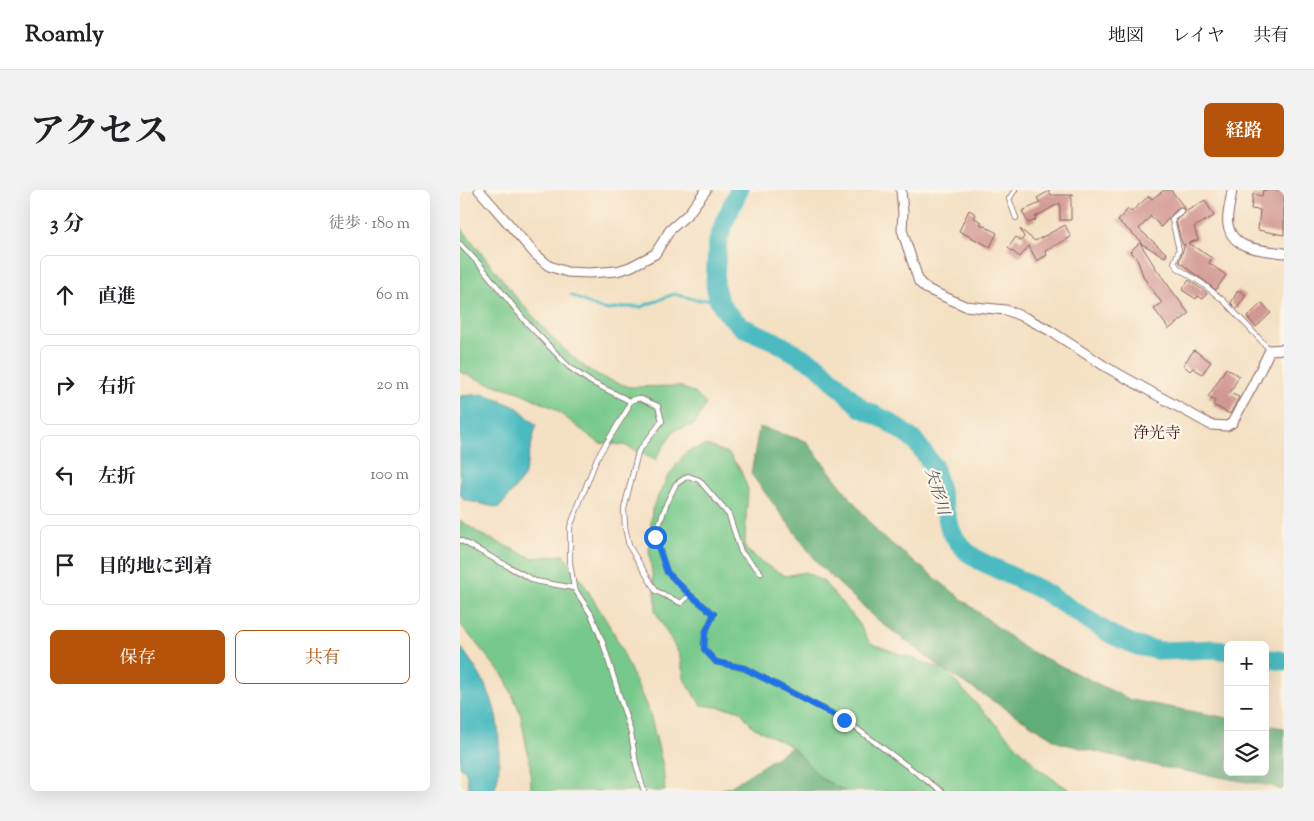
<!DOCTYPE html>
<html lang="ja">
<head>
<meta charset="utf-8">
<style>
  :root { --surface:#fff; --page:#f2f2f2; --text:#202124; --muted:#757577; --line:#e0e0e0; --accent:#b45309 }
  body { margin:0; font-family:"Sorts Mill Goudy","Noto Serif JP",serif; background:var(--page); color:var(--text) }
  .controls { position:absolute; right:15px; bottom:15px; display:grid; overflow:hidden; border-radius:8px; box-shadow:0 5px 20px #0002 }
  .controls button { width:45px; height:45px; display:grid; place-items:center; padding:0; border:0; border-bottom:1px solid var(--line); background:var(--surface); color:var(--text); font:25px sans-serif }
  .stop { position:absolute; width:15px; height:15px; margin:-11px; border:4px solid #1a73e8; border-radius:50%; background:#fff }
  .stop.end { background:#1a73e8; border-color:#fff; box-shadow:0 1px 5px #0008 }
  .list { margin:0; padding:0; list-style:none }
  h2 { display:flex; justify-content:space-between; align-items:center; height:65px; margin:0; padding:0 20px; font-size:21px }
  h2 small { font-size:16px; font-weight:400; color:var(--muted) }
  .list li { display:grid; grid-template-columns:32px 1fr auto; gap:15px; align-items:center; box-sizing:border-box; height:80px; margin:0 10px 10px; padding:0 10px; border:1px solid var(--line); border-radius:8px }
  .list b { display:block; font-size:19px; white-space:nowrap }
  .list em { font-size:16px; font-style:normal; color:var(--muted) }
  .actions { display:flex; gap:10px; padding:15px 20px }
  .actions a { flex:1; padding:11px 0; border:1px solid var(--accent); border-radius:8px; text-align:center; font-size:18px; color:var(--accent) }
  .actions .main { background:var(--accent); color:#fff }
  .icon { flex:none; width:28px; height:28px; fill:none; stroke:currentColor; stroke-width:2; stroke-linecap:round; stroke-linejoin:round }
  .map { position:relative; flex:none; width:824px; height:601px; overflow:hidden; border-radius:8px }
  header { display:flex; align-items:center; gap:30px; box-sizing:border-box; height:70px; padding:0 25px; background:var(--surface); border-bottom:1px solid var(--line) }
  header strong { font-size:24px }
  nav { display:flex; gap:28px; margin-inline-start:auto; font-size:18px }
  .intro { display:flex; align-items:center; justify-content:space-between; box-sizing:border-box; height:120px; padding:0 30px }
  h1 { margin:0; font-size:35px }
  .button { padding:12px 22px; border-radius:8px; background:var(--accent); color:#fff; font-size:18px; font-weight:700 }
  main { display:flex; gap:30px; padding:0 30px }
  aside { flex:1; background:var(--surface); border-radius:8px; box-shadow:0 5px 20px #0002 }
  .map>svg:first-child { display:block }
</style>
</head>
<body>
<header>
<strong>Roamly</strong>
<nav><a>地図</a><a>レイヤ</a><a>共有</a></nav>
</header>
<div class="intro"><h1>アクセス</h1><a class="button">経路</a></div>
<main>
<aside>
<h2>3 分<small>徒歩 · 180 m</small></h2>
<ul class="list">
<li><svg class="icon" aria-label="ahead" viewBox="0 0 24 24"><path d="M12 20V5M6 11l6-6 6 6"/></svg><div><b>直進</b></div><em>60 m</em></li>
<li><svg class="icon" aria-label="right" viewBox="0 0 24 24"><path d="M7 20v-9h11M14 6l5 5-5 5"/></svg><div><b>右折</b></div><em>20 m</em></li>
<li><svg class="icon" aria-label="left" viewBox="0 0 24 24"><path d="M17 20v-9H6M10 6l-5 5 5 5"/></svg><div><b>左折</b></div><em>100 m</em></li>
<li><svg class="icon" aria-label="arrive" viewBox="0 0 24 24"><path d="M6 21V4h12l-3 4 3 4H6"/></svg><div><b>目的地に到着</b></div></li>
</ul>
<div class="actions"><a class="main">保存</a><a>共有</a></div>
</aside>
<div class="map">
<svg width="824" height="601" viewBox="0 0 824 601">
  <rect width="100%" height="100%" fill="#fcf5e5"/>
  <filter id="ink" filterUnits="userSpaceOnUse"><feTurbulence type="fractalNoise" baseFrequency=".02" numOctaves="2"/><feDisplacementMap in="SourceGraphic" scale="10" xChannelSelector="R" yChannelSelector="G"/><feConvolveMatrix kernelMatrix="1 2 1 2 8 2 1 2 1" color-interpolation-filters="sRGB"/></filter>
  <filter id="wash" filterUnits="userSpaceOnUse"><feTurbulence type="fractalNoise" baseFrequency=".0096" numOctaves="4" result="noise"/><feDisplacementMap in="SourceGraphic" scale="20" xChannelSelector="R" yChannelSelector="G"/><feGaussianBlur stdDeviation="1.12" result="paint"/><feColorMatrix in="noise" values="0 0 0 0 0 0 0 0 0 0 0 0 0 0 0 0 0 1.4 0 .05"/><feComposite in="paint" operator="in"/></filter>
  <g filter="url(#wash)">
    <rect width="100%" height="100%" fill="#f4e0c3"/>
    <path fill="#77c98b" stroke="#60745b" d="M 0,36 L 56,107 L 97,153 L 126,178 L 144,188 L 170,197 L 219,196 L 235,203 L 246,214 L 234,235 L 214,240 L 195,270 L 164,255 L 139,253 L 93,218 L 59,202 L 25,192 L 0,182 Z
      M 247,255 L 268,263 L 280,279 L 288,299 L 286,328 L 285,359 L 306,375 L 325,386 L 345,382 L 364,392 L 398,432 L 410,453 L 484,480 L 580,580 L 611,601 L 385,601 L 362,589 L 332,557 L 293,537 L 279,520 L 241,515 L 225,491 L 219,464 L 195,421 L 196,411 L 189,362 L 192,319 L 207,288 L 226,262 Z
      M 0,330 L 20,344 L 72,368 L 103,365 L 122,391 L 155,445 L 190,524 L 203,576 L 205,601 L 71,601 L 70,575 L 60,522 L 45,488 L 0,434 Z"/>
    <path fill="#61ad77" stroke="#566651" d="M 299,237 L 346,251 L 418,343 L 564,458 L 671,510 L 768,528 L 768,582 L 805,582 L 805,535 L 824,538 L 824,601 L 812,596 L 701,577 L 600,553 L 484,480 L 418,430 L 360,376 L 291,284 Z
      M 332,557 L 362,589 L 385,601 L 257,601 L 270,597 Z"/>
    <path fill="#4cbbc1" stroke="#4b6d76" d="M 25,204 L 58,218 L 76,235 L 64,287 L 39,318 L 4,310 L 0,303 L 0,206 Z
      M 0,456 C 27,493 40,516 39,563 C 39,577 39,588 34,601 L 9,601 L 6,581 L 0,577 Z"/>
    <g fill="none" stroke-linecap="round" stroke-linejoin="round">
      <path stroke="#4cbbc1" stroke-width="3" d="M 111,105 L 138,118 L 149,120 L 165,117 L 181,117 L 214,104 L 237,110 L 258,109"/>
      <path stroke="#4cbbc1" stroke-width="19" d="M 279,0 L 264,33 L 258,51 L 256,72 L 255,95 L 258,109 L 266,122 L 282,137 L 314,151 L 358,176 L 401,218 L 428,231 L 455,251 L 474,277 L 490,340 L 498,352 L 507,362 L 520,371 L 583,401 L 652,445 L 677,456 L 702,461 L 754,459 L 768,461
        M 805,468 L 824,471"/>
    </g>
    <g id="blocks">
      <path fill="#d19792" d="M 704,0 L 711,0 L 727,21 L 745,10 L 754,26 L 734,37 L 738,50 L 728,53 L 752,68 L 749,73 L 766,85 L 756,100 L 719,72 L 725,54 L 723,55 L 720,47 L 716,30 L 725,23 L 724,18 L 718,18 L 701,37 L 691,26 L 679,39 L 707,64 L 705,67 L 680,53 L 695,77 L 729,124 L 709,139 L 694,119 L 702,113 L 684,88 L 677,69 L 670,62 L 681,51 L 658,31 L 668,19 L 671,22 L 689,6 L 692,9 Z
        M 803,0 L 824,0 L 824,45 L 798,40 L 800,20 L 791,19 L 793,4 L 802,6 Z
        M 589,1 L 591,5 L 614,5 L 611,6 L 611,30 L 600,30 L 600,13 L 575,27 L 576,30 L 568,33 L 562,21 L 580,13 L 577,8 Z
        M 509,20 L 516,24 L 514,28 L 522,32 L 520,34 L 537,43 L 530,57 L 499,41 Z
        M 605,35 L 611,47 L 585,61 L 587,65 L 577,71 L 569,56 L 560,67 L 548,58 L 556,47 L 561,51 L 564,47 L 560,39 L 575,51 Z
        M 729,90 L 747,103 L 743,109 L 738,106 L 736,109 L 722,100 Z
        M 778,100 L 786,105 L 777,119 L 771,113 Z
        M 802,113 L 811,123 L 796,137 L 787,127 Z
        M 734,160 L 751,172 L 742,184 L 733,178 L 730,181 L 723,175 Z
        M 766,178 L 779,186 L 770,203 L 779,207 L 770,224 L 753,215 L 755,211 L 748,207 Z"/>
    </g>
  </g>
  <g filter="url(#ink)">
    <use href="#blocks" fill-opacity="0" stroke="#866360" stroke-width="1"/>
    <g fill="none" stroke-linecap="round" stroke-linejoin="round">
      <defs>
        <path id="lane" d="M 555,0 L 549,9 L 556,28
          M 721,21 L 712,29 L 719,60 L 714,73 L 718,78 L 743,94 L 764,111 L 810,160
          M 0,54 L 20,75 L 66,132 L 109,177 L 131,192 L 170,211
          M 0,350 L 75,391 L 114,398
          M 230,405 L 254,424 L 245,443 L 244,459 L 256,472 L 284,478 L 385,530 L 481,601
          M 184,601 L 176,574 L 171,543 L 143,453 L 131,424 L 114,398 L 110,373 L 110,337 L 137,268 L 167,220 L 170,211 L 179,208 L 198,216 L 202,231 L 178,262 L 164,319 L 165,337 L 169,356 L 196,401 L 221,413 L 230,405 L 207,382 L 195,347 L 207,312 L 216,294 L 228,286 L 239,290 L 269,325 L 281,362 L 301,383"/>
        <path id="street" d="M 19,0 L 75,64 L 89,76 L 107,82 L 129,83 L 157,81 L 170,77 L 195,64 L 210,40 L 228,24 L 246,0
          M 441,0 L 443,23 L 442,40 L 459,92 L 467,99 L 505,116 L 546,120 L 566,128 L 589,140 L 646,177 L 751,235 L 767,236 L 772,233 L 793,195 L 810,160 L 824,159
          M 772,0 C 771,11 766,25 768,35 C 773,61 804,60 824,63"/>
      </defs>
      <use href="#lane" stroke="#866360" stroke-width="6"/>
      <use href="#street" stroke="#866360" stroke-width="11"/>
      <use href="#lane" stroke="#fff" stroke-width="4.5"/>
      <use href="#street" stroke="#fff" stroke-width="9"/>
    </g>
  </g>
  <g fill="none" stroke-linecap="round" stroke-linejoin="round" filter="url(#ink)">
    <path stroke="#1a73e8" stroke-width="6" d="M 195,347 L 207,382 L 230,405 L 254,424 L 245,443 L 244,459 L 256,472 L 284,478 L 384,530"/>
  </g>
  <g text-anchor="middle" stroke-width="4.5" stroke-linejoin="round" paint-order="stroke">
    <g font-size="16" fill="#4a1f2b" stroke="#fcf5e5">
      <text x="697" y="248">浄光寺</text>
    </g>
    <g font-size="16" font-style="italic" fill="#4b5660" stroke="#fcf5e5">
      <text transform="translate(478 301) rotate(73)" y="6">矢形川</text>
    </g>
  </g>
</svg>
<div class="controls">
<button>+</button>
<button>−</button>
<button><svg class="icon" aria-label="layers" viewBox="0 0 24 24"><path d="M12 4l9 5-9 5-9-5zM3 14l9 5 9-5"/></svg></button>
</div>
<div class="stop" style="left:195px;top:347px"></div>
<div class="stop end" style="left:384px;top:530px"></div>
</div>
</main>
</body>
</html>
